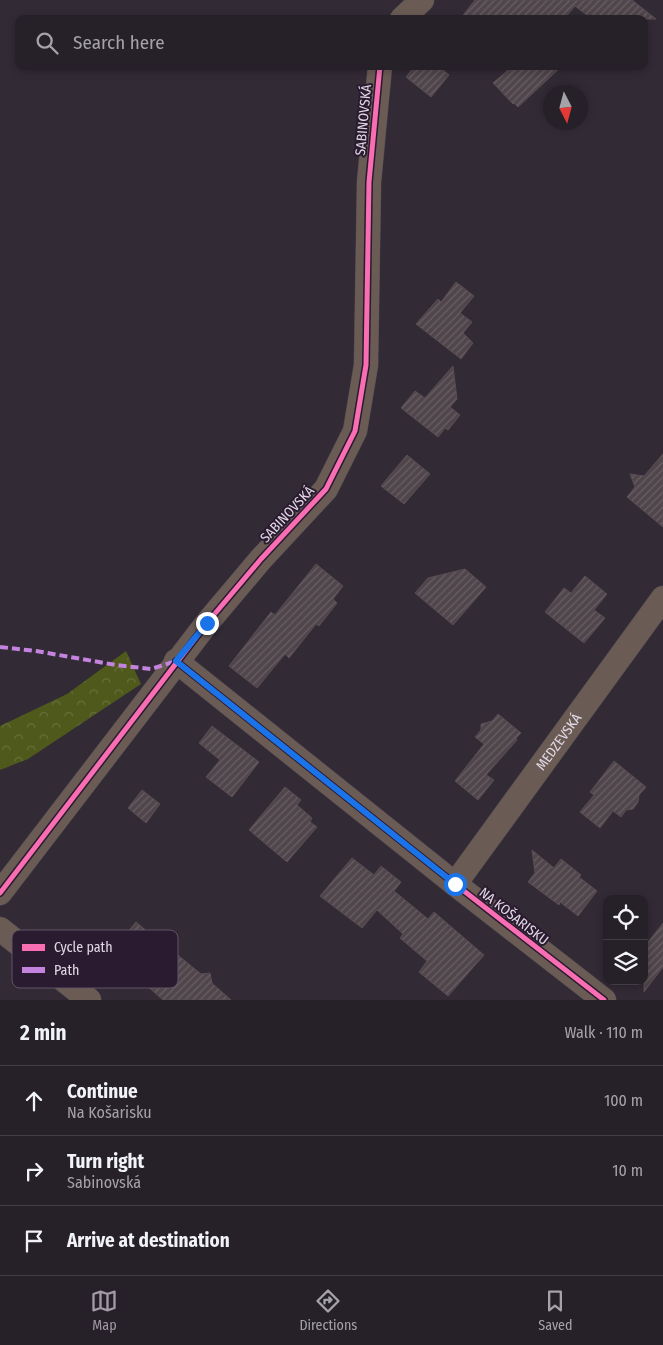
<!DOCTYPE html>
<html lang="en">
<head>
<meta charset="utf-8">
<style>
  :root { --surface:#262028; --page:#2e2830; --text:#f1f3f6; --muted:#a4a3a8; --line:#423e45; --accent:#a49ba7 }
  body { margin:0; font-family:"Fira Sans Condensed",sans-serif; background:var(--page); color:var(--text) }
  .controls { position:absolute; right:15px; bottom:15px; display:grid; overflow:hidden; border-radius:10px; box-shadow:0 2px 8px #0003 }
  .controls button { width:45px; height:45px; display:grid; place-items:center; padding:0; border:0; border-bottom:1px solid var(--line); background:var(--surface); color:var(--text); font:25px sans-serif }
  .compass { position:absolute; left:543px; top:85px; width:45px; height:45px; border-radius:50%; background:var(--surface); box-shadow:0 2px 8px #0003; rotate:174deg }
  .stop { position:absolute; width:15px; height:15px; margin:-11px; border:4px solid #1a73e8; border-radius:50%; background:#fff }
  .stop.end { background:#1a73e8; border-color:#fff; box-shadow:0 1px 5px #0008 }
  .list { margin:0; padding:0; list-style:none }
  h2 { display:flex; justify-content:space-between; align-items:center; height:65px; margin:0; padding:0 20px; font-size:21px }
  h2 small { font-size:16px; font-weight:400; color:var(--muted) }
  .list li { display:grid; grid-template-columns:32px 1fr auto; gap:15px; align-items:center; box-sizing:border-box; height:70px; padding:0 20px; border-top:1px solid var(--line) }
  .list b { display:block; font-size:19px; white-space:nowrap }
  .list p { margin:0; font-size:16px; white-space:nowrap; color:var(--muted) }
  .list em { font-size:16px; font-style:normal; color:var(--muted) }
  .icon { flex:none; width:28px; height:28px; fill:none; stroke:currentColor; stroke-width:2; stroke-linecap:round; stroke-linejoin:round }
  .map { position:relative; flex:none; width:663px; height:1000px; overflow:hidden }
  .search { position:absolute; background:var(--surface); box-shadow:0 2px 8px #0003; left:15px; right:15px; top:15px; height:55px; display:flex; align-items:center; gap:12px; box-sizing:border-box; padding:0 18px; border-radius:10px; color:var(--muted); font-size:19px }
  .sheet { height:275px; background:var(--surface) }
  nav { display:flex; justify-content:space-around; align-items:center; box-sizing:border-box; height:70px; border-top:1px solid var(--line); background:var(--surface); font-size:14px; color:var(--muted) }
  nav a { display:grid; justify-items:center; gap:2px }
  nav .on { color:var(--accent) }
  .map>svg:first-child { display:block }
</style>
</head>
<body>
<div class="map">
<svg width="663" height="1000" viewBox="0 0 663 1000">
  <defs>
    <pattern id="forest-crowns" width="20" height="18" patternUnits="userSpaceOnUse" patternTransform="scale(1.25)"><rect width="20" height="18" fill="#4e591b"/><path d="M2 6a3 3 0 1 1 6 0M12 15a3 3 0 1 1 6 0" fill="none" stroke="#67703c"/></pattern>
    <pattern id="building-hatch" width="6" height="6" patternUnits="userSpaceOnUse" patternTransform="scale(1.25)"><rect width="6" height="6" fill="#4f454a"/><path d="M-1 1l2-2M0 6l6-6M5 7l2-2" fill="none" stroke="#685f64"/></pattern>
  </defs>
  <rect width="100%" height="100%" fill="#322a35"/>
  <path fill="url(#forest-crowns)" d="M 126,651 L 141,684 L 28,759 L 0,770 L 0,726 L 67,694 Z"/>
  <path fill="url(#building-hatch)" stroke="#574d52" d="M 475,0 L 632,0 L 656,19 L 592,19 L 575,6 L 564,19 L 460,19 Z
    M 415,66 L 438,66 L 449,75 L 431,97 L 406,77 Z
    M 513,66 L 562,66 L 518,107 L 514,103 L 513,104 L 493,83 Z
    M 456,282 L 474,296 L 460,313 L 472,322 L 463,333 L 473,343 L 461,359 L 416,324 L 438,299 L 441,302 Z
    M 453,366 L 457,399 L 450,407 L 460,415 L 448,430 L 445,428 L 438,437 L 401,408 L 415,391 L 425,398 Z
    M 663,454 L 663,527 L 627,497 L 635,487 L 630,474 L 644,476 Z
    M 407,455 L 430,474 L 404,504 L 381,486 Z
    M 316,564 L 343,586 L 333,599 L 337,603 L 319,626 L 316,624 L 289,658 L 285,654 L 257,688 L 229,666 L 271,612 L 275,615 Z
    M 465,569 L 486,587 L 453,625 L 415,593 L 428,578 Z
    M 585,576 L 607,594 L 594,610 L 605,618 L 584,643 L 545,612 L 564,588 L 571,593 Z
    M 498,714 L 521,733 L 516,738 L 517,740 L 486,775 L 494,780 L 478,800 L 455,781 L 484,744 L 475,737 L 481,730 L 481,724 L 492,721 Z
    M 212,726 L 259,762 L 232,797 L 206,777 L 220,760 L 199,743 Z
    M 614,761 L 646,787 L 639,795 L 638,802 L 633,809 L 626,810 L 621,817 L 613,811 L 600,828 L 580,812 L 594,795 L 590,792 Z
    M 285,787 L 301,800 L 297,805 L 312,818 L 310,822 L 317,827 L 287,862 L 249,830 Z
    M 142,790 L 160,804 L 146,823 L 128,808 Z
    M 532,850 L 554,868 L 561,859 L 581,875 L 579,877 L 597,891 L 578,916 L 560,902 L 559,905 L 528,882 L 535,873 Z
    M 352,858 L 374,875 L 381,866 L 401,882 L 394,891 L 428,919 L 434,912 L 484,955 L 448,996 L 419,972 L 427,961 L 400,938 L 403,934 L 377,910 L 362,928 L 320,896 Z
    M 136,922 L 156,939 L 157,938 L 201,974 L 210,973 L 212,983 L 231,1000 L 163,1000 L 129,970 L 132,967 L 112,950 Z
    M 663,923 L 663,967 L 644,992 L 644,947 Z"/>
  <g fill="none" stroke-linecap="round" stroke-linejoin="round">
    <defs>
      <g id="street">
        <path d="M 402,19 L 422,0"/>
        <path d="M 176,661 L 455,884 L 604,1000"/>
        <path id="s1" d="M 455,884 L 663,598"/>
        <path d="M 0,893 L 207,623 L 261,559 L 326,489 L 355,431 L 366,365 L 369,182 L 380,66"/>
        <path d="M 0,929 L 89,1000"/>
      </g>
    </defs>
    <use href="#street" stroke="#4d4750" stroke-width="25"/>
    <use href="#street" stroke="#6a5b54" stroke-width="24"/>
    <path stroke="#c483df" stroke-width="4" stroke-dasharray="8 4" stroke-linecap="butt" d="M 0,647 L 36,651 L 116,665 L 151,669 L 176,661"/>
    <defs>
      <path id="cycleway" d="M 176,661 L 455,884 L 604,1000
        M 0,893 L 207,623 L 261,559 L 326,489 L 355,431 L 366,365 L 369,182 L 380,66"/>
    </defs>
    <use href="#cycleway" stroke="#2a1b30" stroke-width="8"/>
    <use href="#cycleway" stroke="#f96db3" stroke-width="5"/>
  </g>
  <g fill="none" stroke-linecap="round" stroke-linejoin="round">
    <path stroke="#1a73e8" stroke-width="6" d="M 207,623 L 176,661 L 455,884"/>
  </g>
  <g text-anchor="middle" stroke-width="4" stroke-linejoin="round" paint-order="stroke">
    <g font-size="14" fill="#e1d8e5" stroke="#2a1b30">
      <text transform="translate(363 120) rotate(-85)" y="5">SABINOVSKÁ</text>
      <text transform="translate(287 514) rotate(-47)" y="5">SABINOVSKÁ</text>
      <text dy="5" stroke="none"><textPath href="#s1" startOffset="176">MEDZEVSKÁ</textPath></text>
      <text transform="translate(514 916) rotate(38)" y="5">NA KOŠARISKU</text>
    </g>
  </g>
  <rect x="12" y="930" width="166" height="58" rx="8" fill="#2a1b30" stroke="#615466" stroke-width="1"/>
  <rect x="22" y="944" width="23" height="7" fill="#f96db3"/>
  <rect x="22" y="967" width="23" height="6" fill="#c483df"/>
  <g font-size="14" fill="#e1d8e5">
    <text x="54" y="952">Cycle path</text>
    <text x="54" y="975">Path</text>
  </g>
</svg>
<div class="controls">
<button><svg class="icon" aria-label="locate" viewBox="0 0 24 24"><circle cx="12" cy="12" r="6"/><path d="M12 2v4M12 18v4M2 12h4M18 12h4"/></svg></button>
<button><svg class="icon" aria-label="layers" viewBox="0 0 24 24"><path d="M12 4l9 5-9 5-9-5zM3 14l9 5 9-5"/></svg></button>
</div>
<svg class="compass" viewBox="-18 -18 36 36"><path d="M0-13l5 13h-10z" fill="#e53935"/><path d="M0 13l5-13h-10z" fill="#a4a3a8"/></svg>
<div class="stop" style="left:455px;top:884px"></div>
<div class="stop end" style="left:207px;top:623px"></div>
<div class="search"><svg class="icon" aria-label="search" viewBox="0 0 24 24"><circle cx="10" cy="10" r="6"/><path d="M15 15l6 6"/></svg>Search here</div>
</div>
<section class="sheet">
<h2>2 min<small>Walk · 110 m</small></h2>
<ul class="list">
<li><svg class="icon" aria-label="ahead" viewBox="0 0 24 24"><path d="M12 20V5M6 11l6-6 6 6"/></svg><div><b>Continue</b><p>Na Košarisku</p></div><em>100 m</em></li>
<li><svg class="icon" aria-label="right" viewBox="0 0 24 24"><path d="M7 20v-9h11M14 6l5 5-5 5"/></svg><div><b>Turn right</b><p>Sabinovská</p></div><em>10 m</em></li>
<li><svg class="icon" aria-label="arrive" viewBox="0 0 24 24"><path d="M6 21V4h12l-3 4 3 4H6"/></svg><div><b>Arrive at destination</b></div></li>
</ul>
</section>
<nav>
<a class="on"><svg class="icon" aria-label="map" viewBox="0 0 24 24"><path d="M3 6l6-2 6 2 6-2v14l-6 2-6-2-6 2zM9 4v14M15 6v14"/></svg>Map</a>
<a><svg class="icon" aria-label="directions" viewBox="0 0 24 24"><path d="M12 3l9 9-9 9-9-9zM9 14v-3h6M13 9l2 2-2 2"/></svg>Directions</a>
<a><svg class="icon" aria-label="saved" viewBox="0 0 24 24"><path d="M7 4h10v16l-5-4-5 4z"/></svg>Saved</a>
</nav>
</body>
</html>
